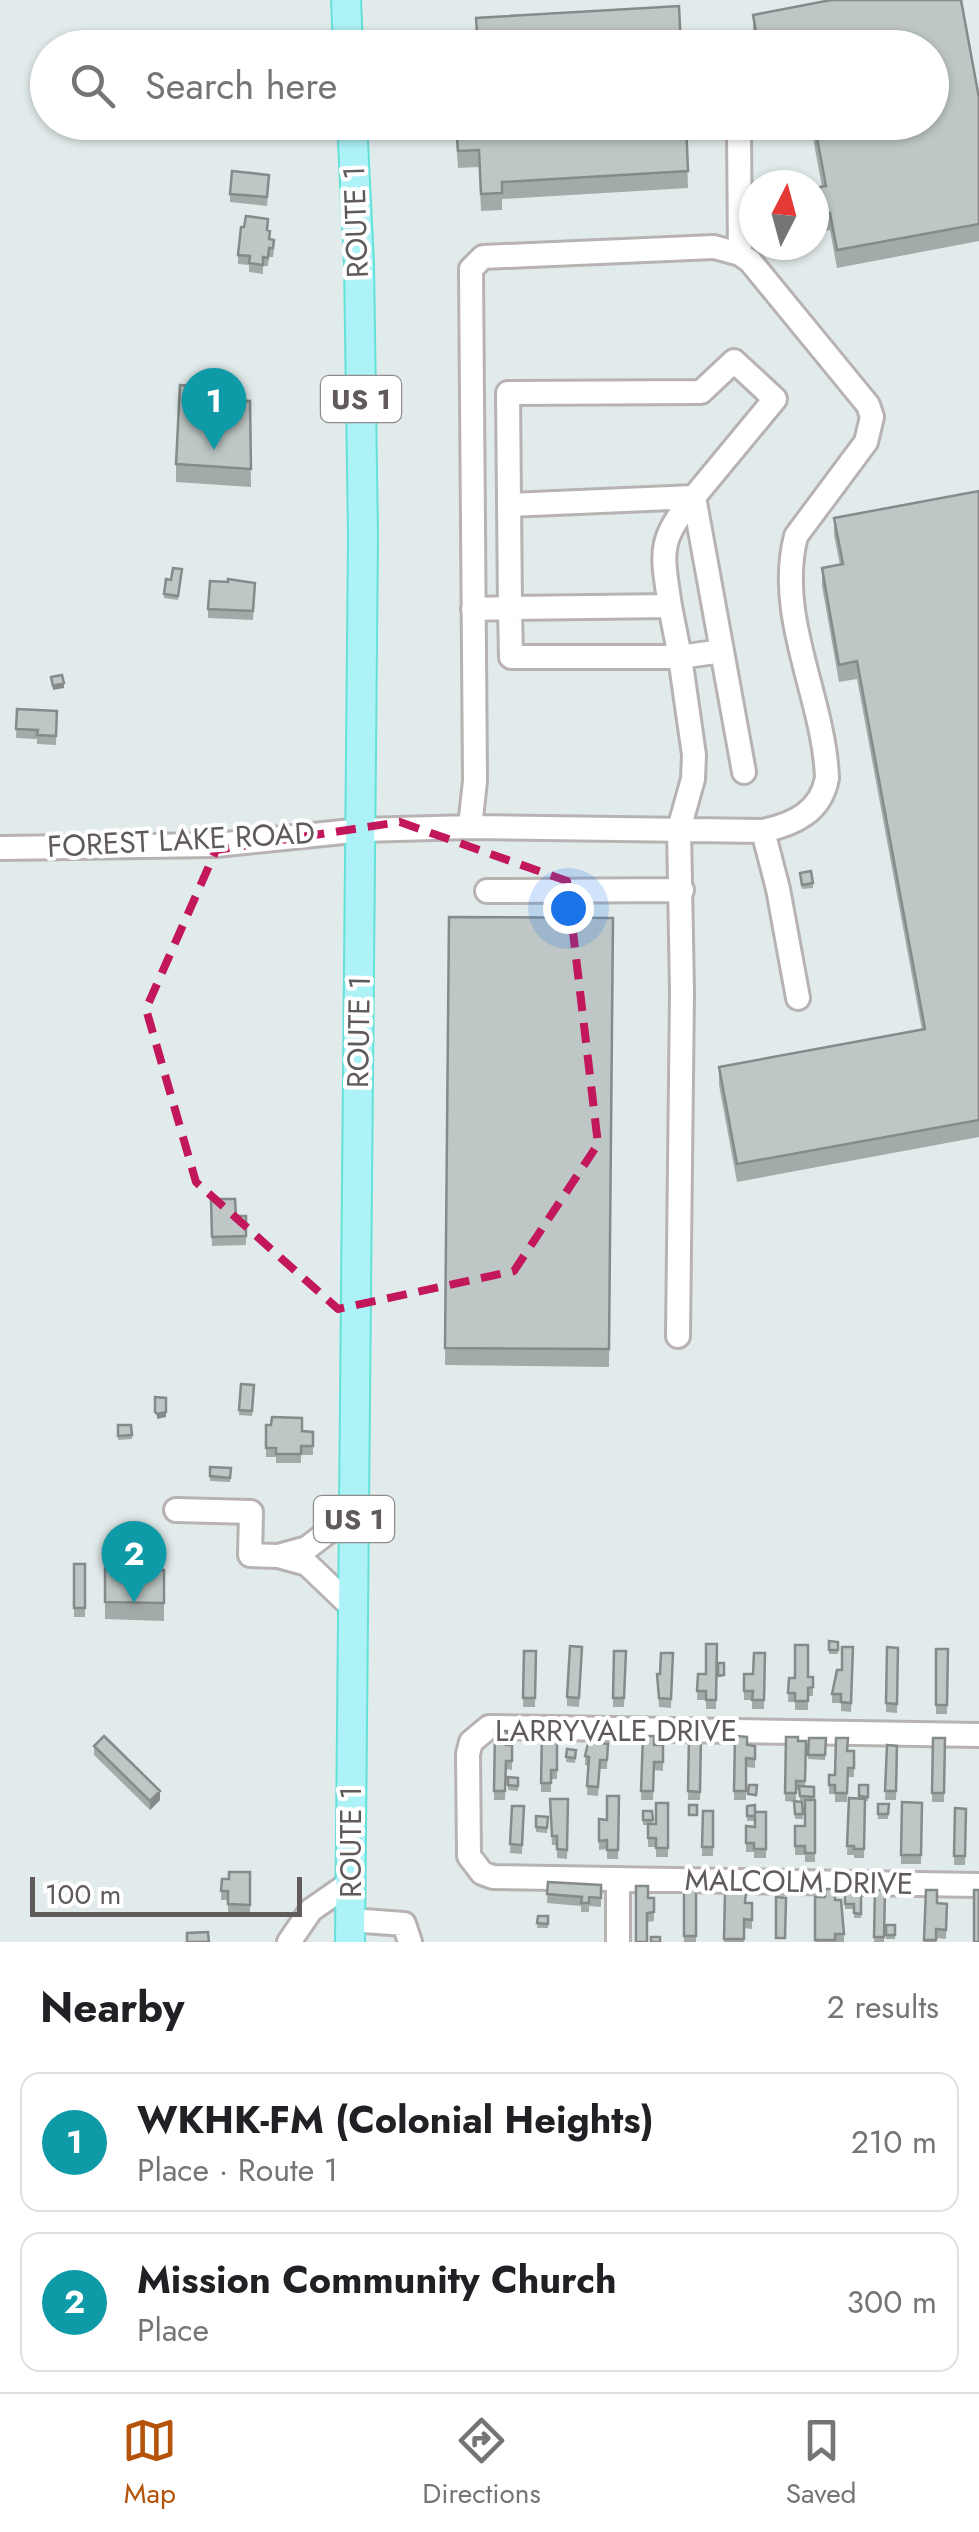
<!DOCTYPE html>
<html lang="en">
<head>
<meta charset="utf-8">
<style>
  :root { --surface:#fff; --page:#f2f2f2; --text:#202124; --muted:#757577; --line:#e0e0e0; --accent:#b45309 }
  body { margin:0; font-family:Jost,sans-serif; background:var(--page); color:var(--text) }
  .compass { position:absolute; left:739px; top:170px; width:90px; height:90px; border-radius:50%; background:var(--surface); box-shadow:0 2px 8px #0004; rotate:6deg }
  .scale { position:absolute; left:30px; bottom:25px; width:272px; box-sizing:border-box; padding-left:10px; border:5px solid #615a5b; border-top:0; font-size:28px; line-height:35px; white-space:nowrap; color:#615a5b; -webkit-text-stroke:8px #fff; paint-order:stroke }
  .you { position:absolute; left:568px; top:908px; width:35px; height:35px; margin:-25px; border:8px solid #fff; border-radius:50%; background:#1a73e8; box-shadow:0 0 0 15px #1a73e833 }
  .badge { display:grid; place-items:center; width:65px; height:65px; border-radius:50%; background:var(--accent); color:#fff; font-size:32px; font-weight:700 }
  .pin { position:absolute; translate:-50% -82px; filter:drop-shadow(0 2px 5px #0008) }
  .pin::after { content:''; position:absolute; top:52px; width:35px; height:30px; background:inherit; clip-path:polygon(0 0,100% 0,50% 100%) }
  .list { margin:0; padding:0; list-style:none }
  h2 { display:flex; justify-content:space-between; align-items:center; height:130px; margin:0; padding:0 40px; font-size:42px }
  h2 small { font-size:32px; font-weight:400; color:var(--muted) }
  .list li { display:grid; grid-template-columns:65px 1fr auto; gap:30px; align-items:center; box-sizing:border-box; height:140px; margin:0 20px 20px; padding:0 20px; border:2px solid var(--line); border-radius:20px }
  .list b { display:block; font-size:38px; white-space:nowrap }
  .list p { margin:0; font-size:32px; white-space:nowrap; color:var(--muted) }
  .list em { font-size:32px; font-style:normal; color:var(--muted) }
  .icon { flex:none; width:55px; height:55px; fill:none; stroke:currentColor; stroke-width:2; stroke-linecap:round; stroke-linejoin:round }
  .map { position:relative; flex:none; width:979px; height:1942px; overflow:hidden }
  .search { position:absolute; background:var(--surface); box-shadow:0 2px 8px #0004; left:30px; right:30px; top:30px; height:110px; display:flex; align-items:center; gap:25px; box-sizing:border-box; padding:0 35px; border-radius:55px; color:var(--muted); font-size:38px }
  .sheet { height:450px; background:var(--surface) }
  nav { display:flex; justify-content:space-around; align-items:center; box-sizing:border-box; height:140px; border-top:2px solid var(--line); background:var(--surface); font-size:28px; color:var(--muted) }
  nav a { display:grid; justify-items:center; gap:5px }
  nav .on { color:var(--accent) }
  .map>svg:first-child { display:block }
</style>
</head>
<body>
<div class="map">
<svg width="979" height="1942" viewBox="0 0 979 1942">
  <rect width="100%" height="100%" fill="#e2ebeb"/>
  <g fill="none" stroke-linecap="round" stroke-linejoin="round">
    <defs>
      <path id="minor" d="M 739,130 L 740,254
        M 509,505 L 694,497
        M 670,606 L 680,657 L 722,651
        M 473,609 L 510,608 L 508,393 L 701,392 L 734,361 L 775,399 L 694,497 L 744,772
        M 763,831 L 778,889 L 798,998
        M 0,848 L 216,845 L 362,830 L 470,827 L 763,831 C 794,824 821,812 827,778 C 824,697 775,617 796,536 L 866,442 L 872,417 L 868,405 L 750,261 L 740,254 L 714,247 L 483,257 L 471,269 L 475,781 L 470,827
        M 487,891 L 682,890
        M 678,1336 L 682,992 L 679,829 L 693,779 L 694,755 L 680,657 L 511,657 L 510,608 L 670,606 C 662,552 657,541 694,497
        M 176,1510 L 251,1512 L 250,1555 L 278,1556
        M 353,1608 L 307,1564 L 278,1556 L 307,1548 L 354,1512
        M 979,1735 L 489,1727 L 471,1742 L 468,1754 L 469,1856 L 482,1873 L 493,1877 L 979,1885
        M 350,1920 L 404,1924 L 410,1942
        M 289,1942 L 311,1910 L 350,1883
        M 618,1942 L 618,1880"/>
      <path id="major" d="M 346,0 L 348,48
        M 350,1942 L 363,536 L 359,263 L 352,122"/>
    </defs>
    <use href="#minor" stroke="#b8b2b3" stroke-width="28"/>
    <use href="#major" stroke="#64e1d9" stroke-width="32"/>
    <use href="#minor" stroke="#fff" stroke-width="22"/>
    <use href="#major" stroke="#acf2f6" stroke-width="28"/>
  </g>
  <path fill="#a3aba9" d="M 831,0 L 961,0 L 979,98 L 979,241 L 837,268 L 830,230 L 814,233 L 814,188 L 822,187 L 810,122 L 932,122 L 932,48 L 756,48 L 753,32 L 753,15 Z
    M 455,122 L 686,122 L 688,188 L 502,199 L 502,210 L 481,211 L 479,167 L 458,168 Z
    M 269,184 L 267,206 L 230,202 L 230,194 Z
    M 268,230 L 274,249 L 273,257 L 269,257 L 268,266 L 263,266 L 263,274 L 249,272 L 249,265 L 238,264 L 238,255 Z
    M 227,400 L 250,401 L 251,487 L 176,482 L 176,464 Z
    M 979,491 L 979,1137 L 737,1182 L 719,1085 L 719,1067 L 922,1030 L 857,679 L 839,682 L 822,586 L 822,568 L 840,565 L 834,535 L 834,518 Z
    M 182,569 L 178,600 L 164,598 L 164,594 L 171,580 Z
    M 255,583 L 253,620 L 208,618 L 208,609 Z
    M 17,709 L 57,711 L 56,745 L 37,744 L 37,739 L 16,738 Z
    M 800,873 L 813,883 L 813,888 L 802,889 Z
    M 449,917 L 613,918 L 609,1367 L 445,1365 Z
    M 211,1199 L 236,1216 L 246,1216 L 246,1245 L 212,1246 Z
    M 241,1384 L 254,1385 L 252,1416 L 239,1415 Z
    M 118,1425 L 131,1425 L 132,1439 L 118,1440 Z
    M 266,1425 L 302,1431 L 313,1432 L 313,1455 L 301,1455 L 301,1463 L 276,1463 L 276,1457 L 266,1457 Z
    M 210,1467 L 231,1473 L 230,1482 L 210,1481 Z
    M 74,1564 L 85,1564 L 85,1617 L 74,1617 Z
    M 105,1568 L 164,1570 L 164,1621 L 105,1619 Z
    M 829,1641 L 838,1642 L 838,1654 L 829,1654 Z
    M 717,1644 L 716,1709 L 706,1709 L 706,1700 L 697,1700 L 698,1674 L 706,1674 Z
    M 582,1647 L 579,1707 L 567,1706 L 567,1697 Z
    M 853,1647 L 851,1712 L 841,1711 L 841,1703 L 832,1703 L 832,1694 Z
    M 887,1647 L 898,1648 L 897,1713 L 886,1712 Z
    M 936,1649 L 948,1649 L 947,1714 L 936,1714 Z
    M 524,1651 L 536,1651 L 535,1707 L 523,1707 Z
    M 614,1651 L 626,1651 L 624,1707 L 613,1707 Z
    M 673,1653 L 671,1708 L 659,1707 L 657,1674 L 660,1674 Z
    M 765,1653 L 764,1709 L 752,1709 L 752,1700 L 744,1700 L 744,1674 L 753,1674 Z
    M 808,1677 L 813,1686 L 813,1696 L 808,1696 L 808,1710 L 795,1710 L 795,1702 L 788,1702 L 789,1678 Z
    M 495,1731 L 507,1745 L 512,1745 L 512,1770 L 506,1769 L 505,1800 L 494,1800 Z
    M 542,1733 L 557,1735 L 557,1779 L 551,1779 L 551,1792 L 541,1792 Z
    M 643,1736 L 654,1745 L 663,1745 L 663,1771 L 654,1770 L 653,1800 L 641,1800 Z
    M 689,1736 L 701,1736 L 700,1800 L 688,1800 Z
    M 735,1736 L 747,1745 L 755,1746 L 755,1768 L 746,1767 L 746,1800 L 734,1800 Z
    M 786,1737 L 798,1741 L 806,1741 L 805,1786 L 814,1787 L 815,1862 L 805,1862 L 805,1855 L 795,1855 L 795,1826 L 805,1826 L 805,1801 L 800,1801 L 800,1790 L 796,1790 L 796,1801 L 802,1802 L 803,1819 L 795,1819 L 794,1802 L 785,1801 Z
    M 809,1738 L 826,1738 L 825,1760 L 808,1759 Z
    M 933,1738 L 945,1738 L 944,1802 L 932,1802 Z
    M 599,1743 L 608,1744 L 607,1769 L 600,1769 L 598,1796 L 587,1795 L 588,1766 L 585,1765 L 585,1756 Z
    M 887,1745 L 897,1746 L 896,1800 L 885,1800 Z
    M 94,1746 L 160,1800 L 150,1810 L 94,1755 Z
    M 567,1749 L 576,1750 L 575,1763 L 566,1762 Z
    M 847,1751 L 854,1751 L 854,1777 L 848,1777 L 847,1802 L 835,1802 L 835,1794 L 829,1794 L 829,1775 L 835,1775 Z
    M 508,1777 L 518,1778 L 518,1791 L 508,1790 Z
    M 859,1785 L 868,1785 L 868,1801 L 865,1801 L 864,1858 L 854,1858 L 854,1855 L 847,1855 L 849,1798 L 859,1799 Z
    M 619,1796 L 618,1859 L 607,1859 L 607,1849 L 599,1850 L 599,1819 L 607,1820 Z
    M 550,1799 L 568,1799 L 567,1859 L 557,1858 L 557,1845 L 552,1845 Z
    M 902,1802 L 922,1803 L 921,1864 L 901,1864 Z
    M 668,1803 L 668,1857 L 656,1857 L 656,1847 L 648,1847 L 648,1825 L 643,1825 L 643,1811 L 652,1811 L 653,1824 L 656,1824 Z
    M 878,1804 L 889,1804 L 888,1819 L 878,1819 Z
    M 512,1806 L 524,1806 L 522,1854 L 510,1853 Z
    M 747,1806 L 755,1812 L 766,1812 L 766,1858 L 754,1858 L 754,1852 L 746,1852 L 746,1826 L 755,1827 L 755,1821 L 747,1821 Z
    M 955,1808 L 966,1809 L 965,1865 L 954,1865 Z
    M 703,1811 L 713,1811 L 713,1856 L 702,1856 Z
    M 536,1816 L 548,1817 L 547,1833 L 536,1832 Z
    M 250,1872 L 250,1914 L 228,1913 L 228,1900 L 221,1900 L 222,1879 L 229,1879 Z
    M 548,1882 L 601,1885 L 601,1907 L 589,1906 L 589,1912 L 581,1912 L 581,1906 L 547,1903 Z
    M 684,1888 L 696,1888 L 696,1942 L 684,1942 Z
    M 845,1889 L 861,1889 L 861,1918 L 854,1918 L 854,1909 L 845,1909 Z
    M 875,1890 L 885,1890 L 884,1942 L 874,1942 Z
    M 926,1890 L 937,1903 L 947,1904 L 946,1939 L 936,1938 L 936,1942 L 924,1942 Z
    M 725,1892 L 746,1903 L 752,1903 L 752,1929 L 744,1928 L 744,1942 L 724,1942 Z
    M 815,1897 L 835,1900 L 844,1934 L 844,1942 L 815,1942 Z
    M 648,1898 L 654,1898 L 654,1921 L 647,1922 Z
    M 538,1916 L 548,1916 L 548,1928 L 537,1928 Z
    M 886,1925 L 895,1925 L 895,1939 L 886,1939 Z"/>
  <path fill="#858b8a" d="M 64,683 L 64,688 L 53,690 L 53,686 Z
    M 166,1412 L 166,1417 L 157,1419 L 157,1414 Z
    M 160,1791 L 160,1800 L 150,1810 L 150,1801 Z"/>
  <path fill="#bec7c5" stroke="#858b8a" stroke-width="2.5" d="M 831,0 L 961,0 L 979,98 L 979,224 L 837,250 L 830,213 L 814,216 L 814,188 L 826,186 L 814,122 L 932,122 L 932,48 L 759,48 L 753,15 Z
    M 679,6 L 681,48 L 452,48 L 452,46 L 478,45 L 476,18 Z
    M 456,122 L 686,122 L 688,171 L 502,182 L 502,193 L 481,194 L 479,150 L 458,151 Z
    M 232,171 L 269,175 L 267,197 L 230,194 Z
    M 246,216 L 268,219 L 267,230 L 270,231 L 269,239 L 274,240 L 273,248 L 269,248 L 268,258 L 263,257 L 263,265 L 249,263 L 250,256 L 238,255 L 241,227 L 244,227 Z
    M 180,385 L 227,389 L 226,400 L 250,401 L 251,469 L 176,464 Z
    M 979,491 L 979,1120 L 737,1164 L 719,1067 L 925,1029 L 857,661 L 839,665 L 822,568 L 843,564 L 834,518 Z
    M 173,568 L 182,569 L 178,596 L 164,594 L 166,579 L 171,580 Z
    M 228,579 L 255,583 L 253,611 L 208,609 L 210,581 L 228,582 Z
    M 62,675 L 64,683 L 53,686 L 51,677 Z
    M 17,709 L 57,711 L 56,736 L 37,735 L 38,730 L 16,729 Z
    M 811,871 L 813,883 L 802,885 L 800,873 Z
    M 449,917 L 613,918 L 609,1349 L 445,1348 Z
    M 211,1199 L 235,1199 L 236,1216 L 246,1216 L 246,1236 L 212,1237 Z
    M 241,1384 L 254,1385 L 252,1411 L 239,1410 Z
    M 155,1397 L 166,1398 L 166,1412 L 157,1414 L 155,1412 Z
    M 272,1417 L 302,1418 L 302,1431 L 313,1432 L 313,1446 L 301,1446 L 301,1454 L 276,1454 L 276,1448 L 266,1448 L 266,1425 L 271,1425 Z
    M 118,1425 L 131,1425 L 132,1435 L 118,1436 Z
    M 210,1467 L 231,1468 L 230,1478 L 210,1476 Z
    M 74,1564 L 85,1564 L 85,1608 L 74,1608 Z
    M 105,1568 L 164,1570 L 164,1603 L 105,1602 Z
    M 829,1641 L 838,1642 L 838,1650 L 829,1650 Z
    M 706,1644 L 717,1644 L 716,1700 L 706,1700 L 706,1691 L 697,1691 L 698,1674 L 706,1674 Z
    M 795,1645 L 808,1645 L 808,1677 L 813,1677 L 813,1687 L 808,1688 L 808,1701 L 795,1701 L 795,1693 L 788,1693 L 789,1678 L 795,1678 Z
    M 570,1646 L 582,1647 L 579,1698 L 567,1697 Z
    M 842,1647 L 853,1647 L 851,1703 L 841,1702 L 841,1694 L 832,1694 L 837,1670 L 842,1670 Z
    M 887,1647 L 898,1648 L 897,1704 L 886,1703 Z
    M 936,1649 L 948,1649 L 947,1705 L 936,1705 Z
    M 524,1651 L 536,1651 L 535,1698 L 523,1698 Z
    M 614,1651 L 626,1651 L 624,1698 L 613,1698 Z
    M 661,1653 L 673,1653 L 671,1699 L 659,1698 L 657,1674 L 660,1674 Z
    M 754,1653 L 765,1653 L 764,1700 L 752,1700 L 753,1691 L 744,1691 L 744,1674 L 753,1674 Z
    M 718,1663 L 724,1663 L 724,1675 L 718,1676 Z
    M 495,1731 L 507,1731 L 506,1745 L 512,1745 L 512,1761 L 506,1761 L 505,1791 L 494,1791 Z
    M 542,1733 L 557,1735 L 557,1770 L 551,1770 L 551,1783 L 541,1783 Z
    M 590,1735 L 600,1736 L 599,1743 L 608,1744 L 607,1760 L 600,1760 L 598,1787 L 587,1786 L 589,1757 L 585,1756 Z
    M 104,1736 L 160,1791 L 150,1801 L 94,1746 Z
    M 643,1736 L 654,1736 L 654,1745 L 663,1745 L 663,1762 L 654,1762 L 653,1791 L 641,1791 Z
    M 689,1736 L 701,1736 L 700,1792 L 688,1791 Z
    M 735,1736 L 747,1737 L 747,1745 L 755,1746 L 755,1759 L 746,1758 L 746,1791 L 734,1791 Z
    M 786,1737 L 798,1737 L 798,1741 L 806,1741 L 805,1781 L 796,1781 L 796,1793 L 785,1793 Z
    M 809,1738 L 826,1738 L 825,1755 L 808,1755 Z
    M 836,1738 L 848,1738 L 847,1751 L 854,1751 L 854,1768 L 848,1768 L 847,1793 L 835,1793 L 835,1785 L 829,1785 L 829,1775 L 835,1775 Z
    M 933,1738 L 945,1738 L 944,1793 L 932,1793 Z
    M 887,1745 L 897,1746 L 896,1791 L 885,1791 Z
    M 567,1749 L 576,1750 L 575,1758 L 566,1757 Z
    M 508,1777 L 518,1778 L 518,1786 L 508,1785 Z
    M 749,1785 L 757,1785 L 756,1795 L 748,1794 Z
    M 859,1785 L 868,1785 L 868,1797 L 859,1796 Z
    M 799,1786 L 814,1787 L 814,1797 L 800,1796 Z
    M 607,1796 L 619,1796 L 618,1850 L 607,1850 L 607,1840 L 599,1841 L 599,1819 L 607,1820 Z
    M 849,1798 L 865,1799 L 864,1849 L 854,1849 L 854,1846 L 847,1846 Z
    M 550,1799 L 568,1799 L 567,1850 L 557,1849 L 557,1836 L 552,1836 Z
    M 805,1800 L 815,1800 L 815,1853 L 805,1853 L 805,1846 L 795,1846 L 795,1826 L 805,1826 Z
    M 794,1801 L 802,1802 L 803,1814 L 795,1814 Z
    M 902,1802 L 922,1803 L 921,1855 L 901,1855 Z
    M 656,1803 L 668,1803 L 668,1848 L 656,1848 L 656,1838 L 648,1838 L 648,1824 L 656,1824 Z
    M 878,1804 L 889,1804 L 888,1814 L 878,1814 Z
    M 689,1805 L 697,1805 L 697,1815 L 689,1815 Z
    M 755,1805 L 755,1816 L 747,1816 L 747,1806 Z
    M 512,1806 L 524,1806 L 522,1845 L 510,1844 Z
    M 955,1808 L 966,1809 L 965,1856 L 954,1856 Z
    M 643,1811 L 652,1811 L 653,1820 L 643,1820 Z
    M 703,1811 L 713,1811 L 713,1847 L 702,1847 Z
    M 755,1812 L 766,1812 L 766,1849 L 754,1849 L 754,1843 L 746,1843 L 746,1826 L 755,1827 Z
    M 536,1816 L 548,1817 L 547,1828 L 536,1827 Z
    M 229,1872 L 250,1872 L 250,1905 L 228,1904 L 228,1891 L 221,1891 L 222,1879 L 229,1879 Z
    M 548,1882 L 601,1885 L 601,1898 L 589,1897 L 589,1903 L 581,1903 L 582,1897 L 547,1894 Z
    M 636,1886 L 648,1886 L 648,1898 L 654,1898 L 654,1912 L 647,1913 L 647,1942 L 636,1942 Z
    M 684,1888 L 696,1888 L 696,1936 L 684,1936 Z
    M 825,1889 L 835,1889 L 835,1900 L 841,1900 L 844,1934 L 835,1934 L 835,1940 L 815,1940 L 815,1897 L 825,1897 Z
    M 845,1889 L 861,1889 L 861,1914 L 854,1913 L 854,1904 L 845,1904 Z
    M 875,1890 L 885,1890 L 884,1937 L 874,1937 Z
    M 926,1890 L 937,1890 L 937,1903 L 947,1904 L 946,1930 L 936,1929 L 936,1940 L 924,1940 Z
    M 974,1890 L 979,1890 L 979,1942 L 974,1942 Z
    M 725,1892 L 746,1892 L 745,1903 L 752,1903 L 752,1920 L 744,1919 L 744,1939 L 724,1939 Z
    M 776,1897 L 786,1898 L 785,1938 L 776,1938 Z
    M 538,1916 L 548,1916 L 548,1924 L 537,1923 Z
    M 886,1925 L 895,1925 L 895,1935 L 886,1935 Z
    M 208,1932 L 209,1942 L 187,1942 L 187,1933 Z
    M 651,1937 L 660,1937 L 660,1942 L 651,1942 Z"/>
  <path fill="none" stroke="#c2185b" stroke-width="8" stroke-dasharray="20 12" stroke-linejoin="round" d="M 400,822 L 567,881 L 598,1144 L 514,1271 L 338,1309 L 196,1182 L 146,1009 L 216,850 Z"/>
  <g text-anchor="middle" stroke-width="8" stroke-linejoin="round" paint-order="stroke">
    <g fill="#fff" stroke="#908c8c" stroke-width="2.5">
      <rect x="321" y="376" width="80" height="46" rx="8"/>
      <rect x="314" y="1496" width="80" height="46" rx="8"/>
    </g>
    <g font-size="28" font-weight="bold" fill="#615a5b">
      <text x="361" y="409">US 1</text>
      <text x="354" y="1529">US 1</text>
    </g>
    <g font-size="30" fill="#615a5b" stroke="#fff">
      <text transform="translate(356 222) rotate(-92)" y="10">ROUTE 1</text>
      <text transform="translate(181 840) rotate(-3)" y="10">FOREST LAKE ROAD</text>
      <text transform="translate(359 1032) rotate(-89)" y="10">ROUTE 1</text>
      <text x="616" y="1741">LARRYVALE DRIVE</text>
      <text transform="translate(351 1842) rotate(-90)" y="10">ROUTE 1</text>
      <text transform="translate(799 1882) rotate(1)" y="10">MALCOLM DRIVE</text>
    </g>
  </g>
</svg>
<svg class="compass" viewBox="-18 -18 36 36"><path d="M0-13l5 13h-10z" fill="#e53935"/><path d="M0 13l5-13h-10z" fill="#757577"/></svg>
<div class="scale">100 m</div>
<div class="you"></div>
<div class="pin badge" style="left:214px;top:450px;background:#0f9aa8">1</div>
<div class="pin badge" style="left:134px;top:1603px;background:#0f9aa8">2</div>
<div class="search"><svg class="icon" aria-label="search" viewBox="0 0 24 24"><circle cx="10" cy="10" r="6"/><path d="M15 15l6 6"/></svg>Search here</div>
</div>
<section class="sheet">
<h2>Nearby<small>2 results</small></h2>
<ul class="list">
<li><span class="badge" style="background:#0f9aa8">1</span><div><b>WKHK-FM (Colonial Heights)</b><p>Place · Route 1</p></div><em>210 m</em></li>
<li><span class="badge" style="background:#0f9aa8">2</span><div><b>Mission Community Church</b><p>Place</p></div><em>300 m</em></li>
</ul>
</section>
<nav>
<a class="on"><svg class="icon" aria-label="map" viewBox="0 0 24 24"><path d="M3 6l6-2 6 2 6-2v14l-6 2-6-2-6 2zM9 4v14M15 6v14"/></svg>Map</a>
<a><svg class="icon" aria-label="directions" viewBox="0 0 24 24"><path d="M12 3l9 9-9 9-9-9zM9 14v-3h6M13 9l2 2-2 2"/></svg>Directions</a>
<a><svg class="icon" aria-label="saved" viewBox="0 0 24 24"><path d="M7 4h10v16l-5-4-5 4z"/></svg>Saved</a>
</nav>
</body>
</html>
